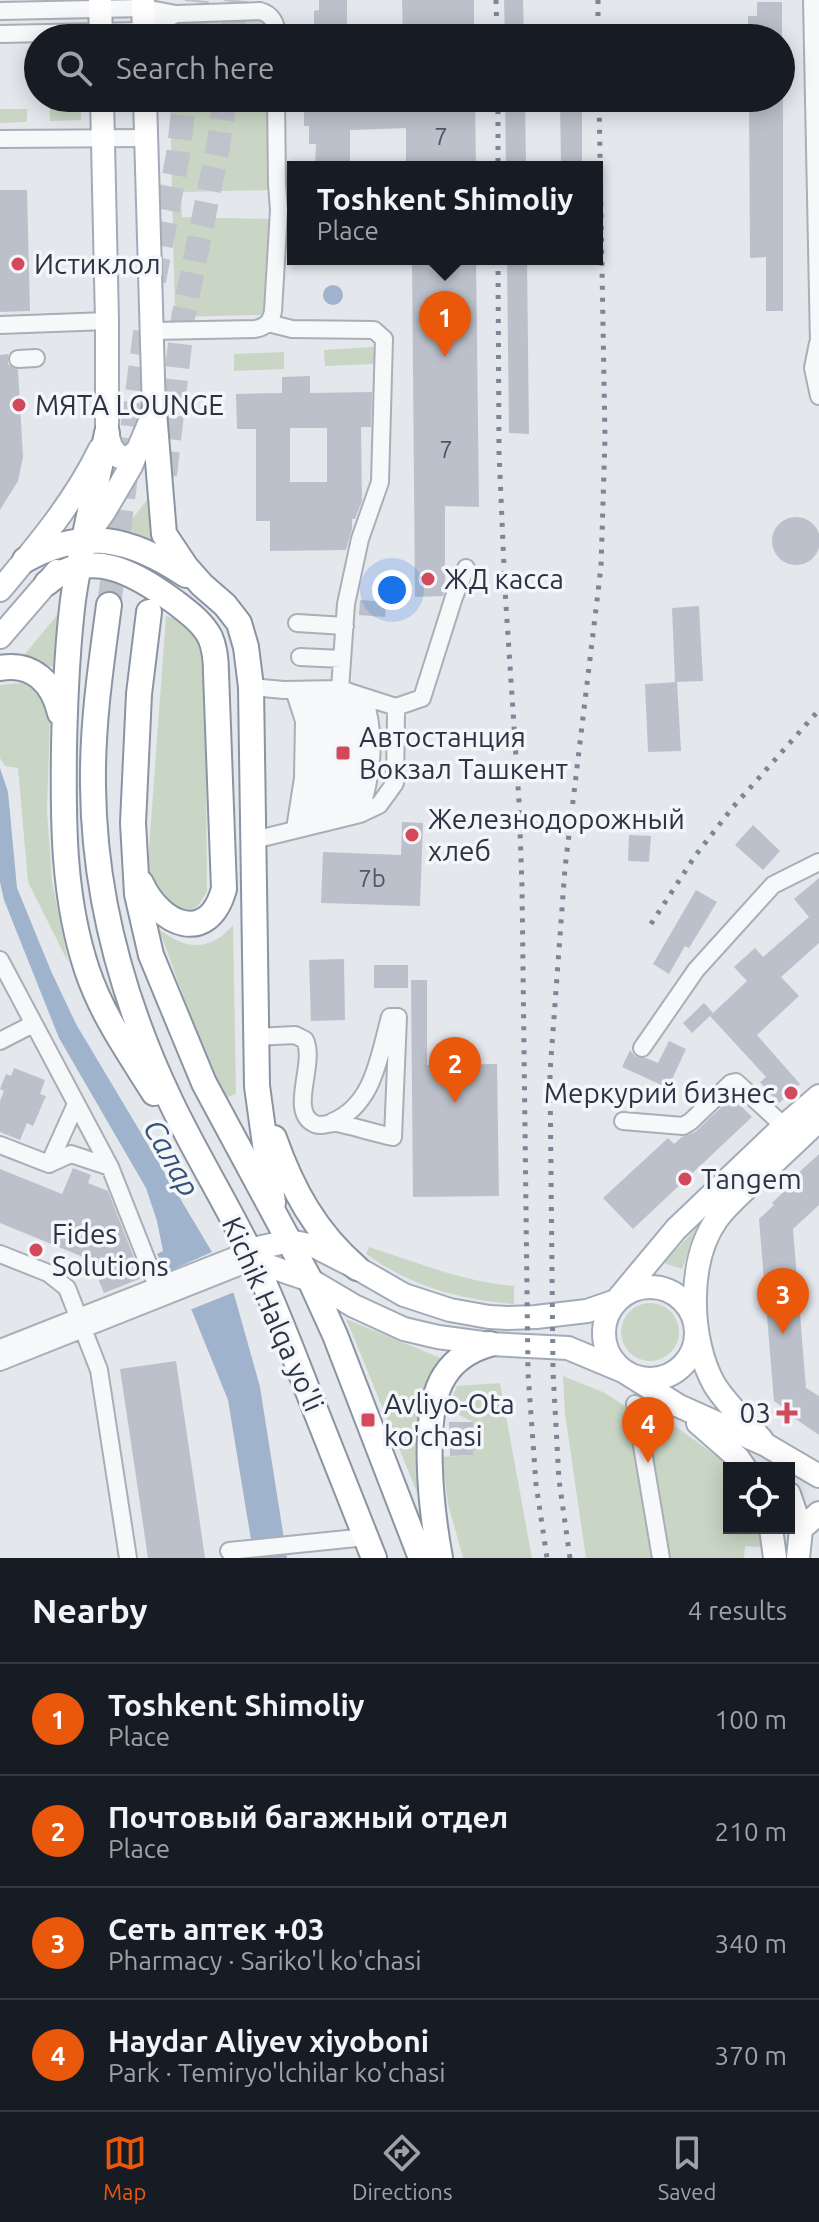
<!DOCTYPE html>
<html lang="en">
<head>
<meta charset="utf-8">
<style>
  :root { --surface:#171b24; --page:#20242c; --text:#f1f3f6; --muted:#9ea1a6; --line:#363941; --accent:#ea580c }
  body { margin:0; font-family:Ubuntu,sans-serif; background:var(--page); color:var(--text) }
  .controls { position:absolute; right:24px; bottom:24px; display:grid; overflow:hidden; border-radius:0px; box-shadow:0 4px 20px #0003 }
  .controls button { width:72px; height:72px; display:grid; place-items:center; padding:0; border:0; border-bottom:2px solid var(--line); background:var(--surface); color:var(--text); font:40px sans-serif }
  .you { position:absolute; left:392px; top:590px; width:28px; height:28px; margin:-20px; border:6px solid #fff; border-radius:50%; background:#1a73e8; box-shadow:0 0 0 12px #1a73e833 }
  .badge { display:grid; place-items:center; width:52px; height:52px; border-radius:50%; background:var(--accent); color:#fff; font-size:26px; font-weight:700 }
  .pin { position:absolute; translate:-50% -66px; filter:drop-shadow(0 2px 4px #0008) }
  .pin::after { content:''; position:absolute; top:42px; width:28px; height:24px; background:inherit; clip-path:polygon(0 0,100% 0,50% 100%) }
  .popup { position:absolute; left:287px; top:161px; width:316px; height:104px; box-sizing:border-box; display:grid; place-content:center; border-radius:0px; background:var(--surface); filter:drop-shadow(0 2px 6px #0005); font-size:26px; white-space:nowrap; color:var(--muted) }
  .popup b { font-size:30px; color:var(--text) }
  .popup::after { content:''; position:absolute; left:50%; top:100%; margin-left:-16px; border:16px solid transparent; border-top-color:var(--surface) }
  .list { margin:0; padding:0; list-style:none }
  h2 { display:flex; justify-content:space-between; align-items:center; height:104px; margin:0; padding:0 32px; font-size:34px }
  h2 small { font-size:26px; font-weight:400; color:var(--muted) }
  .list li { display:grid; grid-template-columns:52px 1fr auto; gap:24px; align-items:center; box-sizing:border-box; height:112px; padding:0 32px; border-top:2px solid var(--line) }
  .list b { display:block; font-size:30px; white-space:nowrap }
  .list p { margin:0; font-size:26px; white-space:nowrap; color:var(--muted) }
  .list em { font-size:26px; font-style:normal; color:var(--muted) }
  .icon { flex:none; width:44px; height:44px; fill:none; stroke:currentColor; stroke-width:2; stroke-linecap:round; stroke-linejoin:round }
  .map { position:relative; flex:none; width:819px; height:1558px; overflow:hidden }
  .search { position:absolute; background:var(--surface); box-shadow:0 4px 20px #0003; left:24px; right:24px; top:24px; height:88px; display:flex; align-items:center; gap:20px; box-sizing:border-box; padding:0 28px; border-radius:44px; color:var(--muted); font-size:30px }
  .sheet { height:552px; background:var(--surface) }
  nav { display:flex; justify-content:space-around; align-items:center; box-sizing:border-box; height:112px; border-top:2px solid var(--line); background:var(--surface); font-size:22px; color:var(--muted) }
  nav a { display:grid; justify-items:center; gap:4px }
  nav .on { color:var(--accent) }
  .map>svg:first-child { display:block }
</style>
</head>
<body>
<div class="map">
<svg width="819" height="1558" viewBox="0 0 819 1558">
  <rect width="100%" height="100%" fill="#e4e7ec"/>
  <path fill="#c9d6c5" d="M 261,21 C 268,25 268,30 268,38 L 169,38 L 169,23 Z
    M 50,98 L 81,98 L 81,120 L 50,121 Z
    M 170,98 L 269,98 L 271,190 L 181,192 L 182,217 L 271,219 L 267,312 L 261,315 L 175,317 Z
    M 0,109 L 27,109 L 27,122 L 0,123 Z
    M 374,347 L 375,364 L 325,366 L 324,350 Z
    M 284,352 L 284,369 L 234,371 L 234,354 Z
    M 154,491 L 165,550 L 118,537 Z
    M 62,609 L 53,667 L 21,659 Z
    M 166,616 C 189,622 193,631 205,650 L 207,892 L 197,907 L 187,914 L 174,910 L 149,886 L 148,862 Z
    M 22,683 L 37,687 L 50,715 L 47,811 L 52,881 L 68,962 L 28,882 L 18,768 L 5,766 L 0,758 L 0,685 Z
    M 233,925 L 236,1094 L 225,1098 L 192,1020 L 159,929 C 185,950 210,952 233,925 Z
    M 700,1224 L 682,1269 L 664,1263 Z
    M 369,1247 C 416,1262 464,1282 514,1286 L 514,1304 C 457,1299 413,1287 366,1254 Z
    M621 1332a29 29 0 1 1 58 0a29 29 0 1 1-58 0Z
    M 346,1319 L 443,1359 L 423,1507 L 350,1328 Z
    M 563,1376 L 605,1393 L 663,1431 L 675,1426 L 719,1458 L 729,1469 L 729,1528 L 759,1528 L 761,1547 L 745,1546 L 744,1558 L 586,1558 L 565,1414 Z
    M 500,1383 L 532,1558 L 463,1558 L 448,1504 L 442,1457 L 473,1455 L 473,1422 L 454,1412 L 451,1401 L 457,1386 Z"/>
  <path fill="#9fb4cc" d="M323 295a10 10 0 1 1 20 0a10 10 0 1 1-20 0Z
    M 0,768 L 8,792 L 17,888 L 51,971 L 76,1024 L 212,1252 L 234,1294 L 260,1387 L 287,1558 L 254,1558 L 228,1400 L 192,1311 L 168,1267 L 166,1258 L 160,1259 L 157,1254 L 163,1251 L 157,1221 L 146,1188 L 59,1038 L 4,900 L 0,882 Z"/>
  <path fill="#e4e7ec" d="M 212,1252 L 223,1274 L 237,1291 L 187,1311 L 167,1272 Z"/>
  <path fill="#bbc0ca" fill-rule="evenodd" d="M 319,0 L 347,0 L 347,38 L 314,38 L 314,11 L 319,10 Z
    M 402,0 L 474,0 L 474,38 L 403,38 Z
    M 504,0 L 523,0 L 524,38 L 505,38 Z
    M 757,2 L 782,2 L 782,38 L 748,38 L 748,16 L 757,16 Z
    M 304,98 L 475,98 L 476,167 L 406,167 L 406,128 L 350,130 L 350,167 L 315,167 L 316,144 L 309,144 L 309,126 L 304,126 Z
    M 505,98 L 525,98 L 526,167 L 506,167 Z
    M 560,98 L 582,98 L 582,165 L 561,165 Z
    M 749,98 L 783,98 L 783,311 L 766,311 L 766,257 L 750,258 Z
    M 0,190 L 27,190 L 30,311 L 0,312 Z
    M 412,259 L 476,259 L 479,507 L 445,506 L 445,591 L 443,596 L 415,597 Z
    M 507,259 L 527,259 L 529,434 L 509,433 Z
    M 8,354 L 8,364 L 18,370 L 23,457 L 18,481 L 0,510 L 0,355 Z
    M 310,376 L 310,393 L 372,392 L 371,427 L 361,427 L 362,501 L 355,519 L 352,519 L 352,529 L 346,550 L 270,551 L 270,521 L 256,521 L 256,429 L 237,429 L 236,394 L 282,393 L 282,377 ZM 290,428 L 327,428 L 327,482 L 290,482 Z
    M772 541a24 24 0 1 1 48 0a24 24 0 1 1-48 0Z
    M 360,600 L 386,602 L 385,617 L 359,615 Z
    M 699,606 L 703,681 L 675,682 L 672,608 Z
    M 677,682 L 681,751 L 648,752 L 645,684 Z
    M 402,822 L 423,823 L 420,906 L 321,903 L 323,852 L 401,855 Z
    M 753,825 L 780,851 L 763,870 L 735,845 Z
    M 629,835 L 651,836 L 649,862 L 628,861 Z
    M 819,878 L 819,943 L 781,977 L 799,996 L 757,1035 L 800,1084 L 779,1103 L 760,1082 L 766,1077 L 710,1016 L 747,981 L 734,967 L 755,948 L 763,957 L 809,917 L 794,899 Z
    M 696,890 L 717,902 L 689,948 L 685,946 L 669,974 L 653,964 Z
    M 344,959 L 345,1020 L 311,1021 L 309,960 Z
    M 374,965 L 408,965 L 408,988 L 374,988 Z
    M 411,980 L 427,980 L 427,1065 L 497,1064 L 499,1196 L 413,1197 Z
    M 704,1003 L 713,1013 L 692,1033 L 683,1023 Z
    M 669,1041 L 686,1049 L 668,1088 L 622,1067 L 630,1050 L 636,1057 L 646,1058 L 658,1063 Z
    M 14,1068 L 45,1080 L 40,1094 L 46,1096 L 33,1126 L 27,1123 L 20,1140 L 0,1132 L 0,1101 L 4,1091 L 0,1089 L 6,1074 L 11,1076 Z
    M 732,1097 L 752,1117 L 633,1229 L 603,1198 L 668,1138 L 674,1144 L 682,1137 L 695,1132 Z
    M 819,1154 L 819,1205 L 793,1229 L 806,1388 L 819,1396 L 819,1435 L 790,1415 L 791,1413 L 774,1401 L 759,1219 L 774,1205 L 772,1203 L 796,1180 L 793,1178 Z
    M 73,1168 L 91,1175 L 88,1183 L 108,1191 L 142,1278 L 104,1293 L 97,1276 L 115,1270 L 0,1223 L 0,1169 L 62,1194 Z
    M 176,1361 L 194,1482 L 205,1558 L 148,1558 L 138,1490 L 120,1369 Z
    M 449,1422 L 473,1422 L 473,1455 L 450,1456 Z"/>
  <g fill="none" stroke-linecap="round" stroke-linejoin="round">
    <path stroke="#bfc3cb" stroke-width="24" stroke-dasharray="24 12" stroke-linecap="butt" d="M 193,38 L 197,0
      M 232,38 L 236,0
      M 154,281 L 178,155 L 185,98
      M 165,475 L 183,318 L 218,147 L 225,98
      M 109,605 L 146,325"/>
    <defs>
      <path id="minor" d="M 812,0 L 819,344
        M 0,11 L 144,8 L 176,14 L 260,11 C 274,15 277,25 277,38
        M 0,34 L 144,31 L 176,14
        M 0,139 L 146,138
        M 268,323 L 292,329 L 374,330 L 384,339 L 380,482 L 360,539 L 346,604 L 340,689
        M 0,325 L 107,321
        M 152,331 L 255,329 C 266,327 271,322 273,311 L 279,210 L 277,184 L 276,98
        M 818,343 L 813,368 L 819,396
        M 18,359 L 36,358
        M 297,623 L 345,626
        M 300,657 L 342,659
        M 251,687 L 284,690 L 340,689 L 396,707 L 396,713 L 395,783 L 379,805 L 360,814 L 254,840
        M 294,690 L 304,721 L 303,778 L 295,829
        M 307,690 L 317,720 L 316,779 L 310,826
        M 319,690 L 331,720 L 329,779 L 321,823
        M 332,690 L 344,721 L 343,779 L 333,820
        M 347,691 L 358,721 L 357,779 L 349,816
        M 396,707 L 422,698 L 454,597 L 466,568
        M 360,814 C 372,773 377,739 364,697
        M 0,960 L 110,1167 L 157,1286
        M 255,1037 L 295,1035 L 305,1040 C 316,1063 289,1110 313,1123 C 321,1128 329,1122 337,1123 C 356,1127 374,1133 393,1137 L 398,1017 L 390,1017 C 379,1056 374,1105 332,1122
        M 0,1041 L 33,1024
        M 642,1048 L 696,970 L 773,885 L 819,862
        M 76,1104 L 49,1164 L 71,1154 L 110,1167
        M 623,1121 L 683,1126 L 690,1122 L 731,1083 L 736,1082 L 784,1126
        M 0,1145 L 49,1164
        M 0,1254 L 48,1273 L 67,1288 L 99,1370 L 128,1558
        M 0,1348 L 249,1250
        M 0,1362 L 254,1261
        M 635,1404 L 661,1558
        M 229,1551 L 366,1537"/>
      <path id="major" d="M 100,0 L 101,38
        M 143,0 L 144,38
        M 102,98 L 107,321 L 107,433 L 111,447 L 119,457 L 128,458 L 140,449
        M 85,539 L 104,512 L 131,466 L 154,412 L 145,98
        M 0,590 C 37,546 75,501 100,449
        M 0,637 L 57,571
        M 249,1250 L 289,1241 L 314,1246 L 357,1268 L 404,1295 L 450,1310 L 489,1317 L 508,1318 L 536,1317 L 587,1311 L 616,1301 L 676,1229 L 784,1126 L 819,1096
        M 254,1261 L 310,1280 L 354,1306 L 404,1329 L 438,1337 L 490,1344 L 568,1348 L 623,1371 L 679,1406 L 766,1445 L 819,1476
        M604 1333a46 46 0 1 1 92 0a46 46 0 1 1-92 0Z
        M 698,1423 L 738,1458 L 745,1468
        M 762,1440 C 746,1422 726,1404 714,1384 C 689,1339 687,1261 717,1219 C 728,1204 743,1192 756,1179 C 777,1160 798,1140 819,1120
        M 789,1494 L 801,1529 L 798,1558
        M 771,1528 L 775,1558
        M 801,1529 L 819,1513"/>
      <path id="highway" d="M 154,412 L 164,534 L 186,567 L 202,585 L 225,605 L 239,623 L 246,647 L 251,687 L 257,1086 L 273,1203
        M 107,433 C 96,488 81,544 73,600 C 67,649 65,698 64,747 C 63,822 63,898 87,970 C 102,1015 129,1053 154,1093
        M 25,560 C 84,527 131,538 186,575
        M 47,583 C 91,546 136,574 175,602 C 188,612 202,622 210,637 C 215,648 216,661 216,673 L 224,889 C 208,946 160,925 141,883
        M 109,605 C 101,665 92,725 93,786 C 94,897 123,1001 170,1100 C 194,1151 224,1199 249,1250 C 271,1295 289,1343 307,1389 C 330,1446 352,1502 374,1558
        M 149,612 L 139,694 L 133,823 L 137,894 L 151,955 L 204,1083 L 310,1280 L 335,1335 L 421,1558
        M 0,668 C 33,662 53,683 60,713
        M 274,1138 C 292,1189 315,1232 357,1268
        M 440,1558 C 432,1514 419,1413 445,1375 C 456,1358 472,1349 490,1344"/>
    </defs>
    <use href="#minor" stroke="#a9aeb7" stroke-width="20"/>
    <use href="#major" stroke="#a3abb8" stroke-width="26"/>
    <use href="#highway" stroke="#8b94a3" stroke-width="28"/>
    <use href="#minor" stroke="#f7f8fa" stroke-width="16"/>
    <use href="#major" stroke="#fff" stroke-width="22"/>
    <use href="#highway" stroke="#fff" stroke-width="24"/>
    <path stroke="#7d8696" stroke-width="5" stroke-dasharray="4 8" stroke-linecap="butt" d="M 496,0 L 497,38
      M 598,0 L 598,38
      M 498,98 L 498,167
      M 498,259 L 499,452 L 505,590 L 519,802 L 522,886 L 528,1373 L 536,1484 L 547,1558
      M 651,924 L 695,856 L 733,807 L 819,710
      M 570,1558 L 559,1480 L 553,1372 L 550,1072 L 565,868 L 601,567 L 605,438 L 599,98"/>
  </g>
  <g fill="#d1495b" stroke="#f4f6f9" stroke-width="3">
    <circle cx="18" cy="264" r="8"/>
    <circle cx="19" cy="405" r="8"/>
    <circle cx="428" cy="579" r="8"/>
    <rect x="335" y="745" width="16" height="16" rx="4"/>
    <circle cx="412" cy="835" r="8"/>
    <circle cx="791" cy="1093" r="8"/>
    <circle cx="685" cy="1179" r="8"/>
    <circle cx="36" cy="1250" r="8"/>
    <path d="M783 1401h8v8h8v8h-8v8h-8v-8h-8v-8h8z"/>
    <rect x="360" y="1412" width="16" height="16" rx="4"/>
  </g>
  <g text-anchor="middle" stroke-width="7" stroke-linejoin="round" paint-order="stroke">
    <g font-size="24" fill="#4f5766">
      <text x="441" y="145">7</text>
      <text x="446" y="458">7</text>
      <text x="372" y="887">7b</text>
    </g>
    <g font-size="28" fill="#2b3445" stroke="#f4f6f9" text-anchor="start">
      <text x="34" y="274">Истиклол</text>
      <text x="35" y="415">МЯТА LOUNGE</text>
      <text x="444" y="589">ЖД касса</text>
      <text x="359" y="747">Автостанция<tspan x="359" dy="32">Вокзал Ташкент</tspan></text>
      <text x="428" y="829">Железнодорожный<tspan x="428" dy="32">хлеб</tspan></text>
      <text x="775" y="1103" text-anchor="end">Меркурий бизнес</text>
      <text x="701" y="1189">Tangem</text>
      <text x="52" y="1244">Fides<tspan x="52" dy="32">Solutions</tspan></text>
      <text x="384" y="1414">Avliyo-Ota<tspan x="384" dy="32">ko'chasi</tspan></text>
      <text x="771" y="1423" text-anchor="end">03</text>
    </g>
    <g font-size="28" fill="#2b3445" stroke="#f4f6f9">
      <text transform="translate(273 1314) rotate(66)" y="10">Kichik Halqa yo'li</text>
    </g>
    <g font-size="30" font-style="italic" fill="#34527a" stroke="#f4f6f9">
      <text transform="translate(171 1158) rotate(61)" y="10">Салар</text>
    </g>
  </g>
</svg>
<div class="controls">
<button><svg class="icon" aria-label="locate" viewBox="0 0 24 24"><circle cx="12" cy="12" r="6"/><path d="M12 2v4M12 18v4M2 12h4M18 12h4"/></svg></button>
</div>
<div class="you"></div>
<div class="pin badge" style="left:445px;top:357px">1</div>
<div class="popup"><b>Toshkent Shimoliy</b>Place</div>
<div class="pin badge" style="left:455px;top:1103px">2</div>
<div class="pin badge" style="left:783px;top:1334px">3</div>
<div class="pin badge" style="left:648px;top:1463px">4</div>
<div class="search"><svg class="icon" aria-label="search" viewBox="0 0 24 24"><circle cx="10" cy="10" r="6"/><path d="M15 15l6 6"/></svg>Search here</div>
</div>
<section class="sheet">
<h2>Nearby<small>4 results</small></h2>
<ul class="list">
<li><span class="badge">1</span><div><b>Toshkent Shimoliy</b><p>Place</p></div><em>100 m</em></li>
<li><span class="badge">2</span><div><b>Почтовый багажный отдел</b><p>Place</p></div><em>210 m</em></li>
<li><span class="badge">3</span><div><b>Сеть аптек +03</b><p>Pharmacy · Sariko'l ko'chasi</p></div><em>340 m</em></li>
<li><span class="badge">4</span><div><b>Haydar Aliyev xiyoboni</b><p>Park · Temiryo'lchilar ko'chasi</p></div><em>370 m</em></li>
</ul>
</section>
<nav>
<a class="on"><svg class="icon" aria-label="map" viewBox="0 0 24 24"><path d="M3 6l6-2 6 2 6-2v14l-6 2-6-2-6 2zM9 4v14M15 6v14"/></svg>Map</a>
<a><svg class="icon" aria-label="directions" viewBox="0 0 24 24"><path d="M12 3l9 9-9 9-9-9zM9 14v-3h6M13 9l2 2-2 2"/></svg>Directions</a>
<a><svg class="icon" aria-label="saved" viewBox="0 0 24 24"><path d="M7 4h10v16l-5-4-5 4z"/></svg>Saved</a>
</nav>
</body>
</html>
